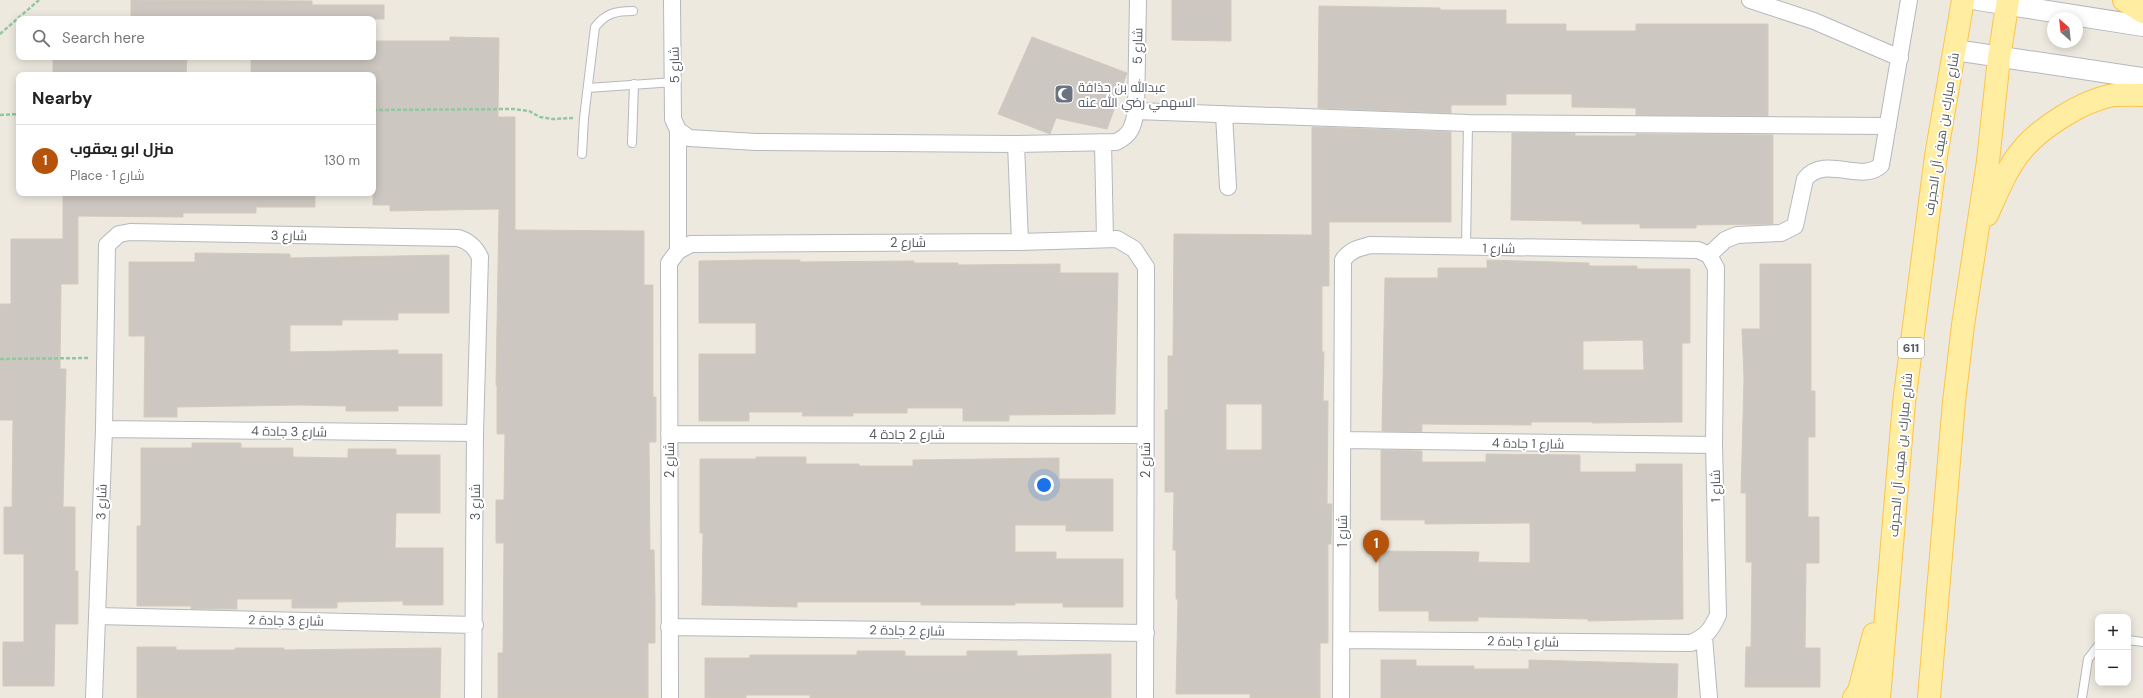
<!DOCTYPE html>
<html lang="en">
<head>
<meta charset="utf-8">
<style>
  :root { --surface:#fff; --page:#f6f6f6; --text:#222; --muted:#767676; --line:#e0e0e0; --accent:#b45309 }
  body { margin:0; font-family:"DM Sans",Cairo,sans-serif; background:var(--page); color:var(--text) }
  .controls { position:absolute; right:12px; bottom:12px; display:grid; overflow:hidden; border-radius:8px; box-shadow:0 2px 10px #0003 }
  .controls button { width:36px; height:36px; display:grid; place-items:center; padding:0; border:0; border-bottom:1px solid var(--line); background:var(--surface); color:var(--text); font:20px sans-serif }
  .compass { position:absolute; left:2047px; top:12px; width:36px; height:36px; border-radius:50%; background:var(--surface); box-shadow:0 2px 10px #0003; rotate:333deg }
  .you { position:absolute; left:1044px; top:485px; width:14px; height:14px; margin:-10px; border:3px solid #fff; border-radius:50%; background:#1a73e8; box-shadow:0 0 0 6px #1a73e833 }
  .badge { display:grid; place-items:center; width:26px; height:26px; border-radius:50%; background:var(--accent); color:#fff; font-size:13px; font-weight:700 }
  .pin { position:absolute; translate:-50% -33px; filter:drop-shadow(0 1px 2px #0008) }
  .pin::after { content:''; position:absolute; top:21px; width:14px; height:12px; background:inherit; clip-path:polygon(0 0,100% 0,50% 100%) }
  .list { margin:0; padding:0; list-style:none }
  h2 { display:flex; justify-content:space-between; align-items:center; height:52px; margin:0; padding:0 16px; font-size:17px }
  h2 small { font-size:13px; font-weight:400; color:var(--muted) }
  .list li { display:grid; grid-template-columns:26px 1fr auto; gap:12px; align-items:center; box-sizing:border-box; height:72px; padding:0 16px; border-top:1px solid var(--line) }
  .list b { display:block; font-size:15px; white-space:nowrap }
  .list p { margin:0; font-size:13px; white-space:nowrap; color:var(--muted) }
  .list em { font-size:13px; font-style:normal; color:var(--muted) }
  .icon { flex:none; width:22px; height:22px; fill:none; stroke:currentColor; stroke-width:2; stroke-linecap:round; stroke-linejoin:round }
  .map { position:relative; flex:none; width:2143px; height:698px; overflow:hidden }
  .search { position:absolute; background:var(--surface); box-shadow:0 2px 10px #0003; left:16px; top:16px; width:360px; height:44px; display:flex; align-items:center; gap:10px; box-sizing:border-box; padding:0 14px; border-radius:8px; color:var(--muted); font-size:15px }
  .panel { position:absolute; background:var(--surface); box-shadow:0 2px 10px #0003; left:16px; top:72px; width:360px; height:124px; border-radius:8px }
  .map>svg:first-child { display:block }
</style>
</head>
<body>
<div class="map">
<svg width="2143" height="698" viewBox="0 0 2143 698">
  <rect width="100%" height="100%" fill="#ede9df"/>
  <path fill="#ccc7c0" stroke="#d2cabd" fill-rule="evenodd" d="M 131,0 L 312,1 L 312,5 L 384,5 L 384,19 L 131,19 Z
    M 1172,0 L 1231,0 L 1231,41 L 1172,40 Z
    M 1319,6 L 1440,8 L 1440,10 L 1506,10 L 1506,24 L 1566,24 L 1566,31 L 1636,31 L 1636,24 L 1768,24 L 1768,116 L 1636,115 L 1636,108 L 1572,107 L 1572,94 L 1506,94 L 1506,105 L 1451,105 L 1451,113 L 1318,108 Z
    M 450,37 L 499,38 L 498,117 L 515,117 L 515,230 L 644,231 L 644,285 L 653,285 L 653,397 L 656,397 L 656,442 L 649,442 L 650,550 L 654,550 L 655,599 L 655,643 L 648,643 L 648,698 L 498,698 L 498,653 L 503,653 L 504,543 L 496,543 L 496,500 L 504,500 L 505,434 L 497,434 L 497,385 L 496,385 L 499,209 L 390,211 L 390,205 L 373,205 L 373,75 L 251,75 L 251,57 L 373,57 L 373,41 L 450,41 Z
    M 1032,37 L 1127,73 L 1107,129 L 1056,118 L 1050,134 L 998,114 Z
    M 53,57 L 187,57 L 186,75 L 53,75 Z
    M 1312,127 L 1451,132 L 1451,222 L 1329,222 L 1329,286 L 1322,286 L 1322,352 L 1324,352 L 1323,401 L 1328,401 L 1327,504 L 1332,504 L 1331,544 L 1328,544 L 1328,643 L 1320,643 L 1320,698 L 1250,698 L 1250,694 L 1176,694 L 1178,599 L 1176,599 L 1176,550 L 1173,550 L 1174,492 L 1165,492 L 1165,410 L 1168,410 L 1168,356 L 1173,356 L 1174,234 L 1312,235 ZM 1226,404 L 1262,404 L 1262,450 L 1226,450 Z
    M 1512,133 L 1575,133 L 1575,136 L 1636,136 L 1636,134 L 1773,135 L 1773,224 L 1696,225 L 1696,228 L 1640,228 L 1640,224 L 1582,224 L 1582,221 L 1511,220 Z
    M 63,193 L 315,193 L 315,207 L 256,207 L 256,213 L 183,213 L 183,217 L 78,216 L 78,284 L 61,284 L 60,369 L 66,369 L 63,507 L 75,507 L 75,571 L 78,571 L 78,624 L 55,624 L 54,686 L 3,686 L 3,642 L 24,642 L 24,554 L 4,554 L 4,507 L 12,507 L 13,420 L 0,420 L 0,304 L 11,304 L 11,239 L 63,239 Z
    M 195,253 L 290,254 L 290,258 L 449,255 L 449,313 L 398,313 L 398,320 L 342,320 L 342,325 L 290,325 L 290,352 L 398,350 L 398,354 L 442,354 L 442,406 L 398,406 L 398,411 L 346,411 L 346,406 L 300,405 L 177,407 L 177,417 L 144,417 L 145,336 L 129,336 L 129,262 L 195,262 Z
    M 757,260 L 800,260 L 800,262 L 914,261 L 914,263 L 958,263 L 958,265 L 1060,264 L 1060,273 L 1118,273 L 1115,414 L 1009,415 L 1009,421 L 963,421 L 963,408 L 907,408 L 907,413 L 853,413 L 853,416 L 802,416 L 803,412 L 749,412 L 749,421 L 699,421 L 699,354 L 756,354 L 756,323 L 699,323 L 699,261 Z
    M 1487,260 L 1589,263 L 1589,266 L 1637,266 L 1637,269 L 1690,269 L 1690,343 L 1682,343 L 1682,422 L 1592,423 L 1592,422 L 1531,422 L 1531,425 L 1422,424 L 1422,432 L 1382,431 L 1385,278 L 1438,278 L 1438,268 L 1487,268 ZM 1643,340 L 1644,370 L 1583,370 L 1583,341 Z
    M 1760,264 L 1811,264 L 1811,391 L 1815,391 L 1815,437 L 1808,437 L 1808,517 L 1819,517 L 1819,563 L 1806,563 L 1805,648 L 1820,648 L 1820,687 L 1745,687 L 1746,647 L 1751,647 L 1752,562 L 1746,562 L 1746,493 L 1741,493 L 1744,378 L 1742,329 L 1760,329 Z
    M 192,443 L 241,443 L 241,448 L 293,448 L 293,457 L 348,458 L 348,449 L 396,449 L 396,455 L 440,455 L 440,513 L 396,513 L 395,548 L 443,548 L 443,605 L 403,605 L 403,601 L 337,602 L 337,608 L 292,608 L 292,599 L 237,599 L 237,609 L 191,609 L 191,606 L 137,606 L 137,526 L 141,526 L 141,448 L 192,448 Z
    M 1381,450 L 1422,451 L 1422,462 L 1486,462 L 1486,454 L 1580,455 L 1580,472 L 1636,472 L 1636,464 L 1682,464 L 1683,619 L 1588,621 L 1588,619 L 1478,617 L 1478,621 L 1429,621 L 1429,611 L 1379,611 L 1379,551 L 1479,552 L 1478,562 L 1530,563 L 1530,523 L 1425,524 L 1425,520 L 1381,520 Z
    M 756,457 L 806,457 L 806,464 L 859,464 L 859,466 L 913,466 L 913,460 L 1059,458 L 1059,479 L 1113,479 L 1113,531 L 1066,531 L 1066,525 L 1015,525 L 1015,552 L 1056,552 L 1056,559 L 1123,559 L 1123,607 L 1063,607 L 1063,603 L 1015,603 L 1015,605 L 921,605 L 921,602 L 797,602 L 797,607 L 702,605 L 703,533 L 700,533 L 700,459 L 756,459 Z
    M 137,647 L 176,647 L 176,650 L 235,650 L 235,648 L 284,648 L 284,650 L 441,648 L 440,698 L 137,698 Z
    M 857,651 L 905,651 L 905,656 L 967,656 L 967,651 L 1017,651 L 1017,656 L 1111,654 L 1111,698 L 810,698 L 810,695 L 746,695 L 746,698 L 705,698 L 705,658 L 750,658 L 750,655 L 857,655 Z
    M 1381,660 L 1416,660 L 1416,666 L 1474,666 L 1474,669 L 1529,669 L 1529,660 L 1678,664 L 1677,698 L 1381,698 Z"/>
  <g fill="none" stroke-linecap="round" stroke-linejoin="round">
    <defs>
      <path id="service" d="M 588,88 L 674,82
        M 632,143 L 634,84
        M 582,154 L 584,118 L 595,27 C 606,13 616,11 633,11
        M 1466,247 L 1468,123
        M 2128,640 L 2143,642
        M 2082,698 L 2088,659 L 2098,646"/>
      <path id="minor" d="M 672,0 L 673,119 L 678,130 L 678,251
        M 1750,0 L 1814,21 L 1900,58
        M 1136,111 L 1468,123 L 1888,126
        M 1224,114 L 1228,187
        M 678,130 L 689,138 L 756,142 L 1016,144 L 1116,142 C 1131,135 1133,127 1136,111 L 1138,0
        M 1103,143 L 1105,239
        M 1016,144 L 1020,242
        M 1709,255 L 1725,240 L 1737,235 L 1781,233 L 1795,226 L 1805,179 C 1825,154 1862,184 1881,165 L 1909,0
        M 104,429 L 475,433
        M 669,434 L 1145,435
        M 1343,440 L 1714,445
        M 97,616 L 475,625
        M 669,627 L 1146,633
        M 1704,637 L 1709,698
        M 94,698 L 104,429 L 107,245 L 119,234 L 130,232 L 458,238 C 469,241 475,247 480,257 L 475,433 L 473,698
        M 670,698 L 669,263 L 678,251 L 691,244 L 1020,242 L 1117,239 L 1134,249 L 1146,267 L 1145,698
        M 1341,698 L 1343,260 C 1350,250 1359,248 1370,245 L 1698,250 L 1709,255 L 1716,268 L 1714,445 L 1718,615 C 1711,630 1707,636 1691,643 L 1342,640"/>
      <path id="tertiary" d="M 1978,0 L 2143,26
        M 1955,50 L 2143,78"/>
      <path id="primary" d="M 2124,0 L 2143,12
        M 1987,215 C 1997,193 2006,169 2022,150 C 2040,128 2081,102 2109,96 C 2120,94 2132,95 2143,95
        M 1854,698 L 1859,691 L 1874,634
        M 1879,698 L 1904,403 L 1936,156 L 1963,0
        M 1929,698 L 1954,402 L 1963,325 L 1988,161 L 1999,58 L 2008,0"/>
    </defs>
    <use href="#service" stroke="#b5b8bd" stroke-width="10"/>
    <use href="#minor" stroke="#b5b8bd" stroke-width="18"/>
    <use href="#tertiary" stroke="#b5b8bd" stroke-width="22"/>
    <use href="#primary" stroke="#fcc448" stroke-width="24"/>
    <path stroke="#92c89f" stroke-width="2.5" stroke-dasharray="4 2" stroke-linecap="butt" d="M 0,34 L 39,0
      M 373,110 L 514,109 L 529,111 L 540,117 L 553,119 L 573,118
      M 0,115 L 19,114
      M 0,359 L 89,358"/>
    <use href="#service" stroke="#fff" stroke-width="8"/>
    <use href="#minor" stroke="#fff" stroke-width="16"/>
    <use href="#tertiary" stroke="#fff" stroke-width="20"/>
    <use href="#primary" stroke="#ffeda1" stroke-width="22"/>
  </g>
  <defs>
    <symbol id="mosque-square" viewBox="-11 -11 22 22"><rect x="-9" y="-9" width="18" height="18" rx="4" fill="#6b7280" stroke="#fff"/><path d="M3.5-4.9A6 6 0 1 0 3.5 4.9A5 5 0 1 1 3.5-4.9Z" fill="#fff"/></symbol>
  </defs>
  <g fill-rule="evenodd">
    <use href="#mosque-square" x="1053" y="83" width="22" height="22"/>
  </g>
  <g text-anchor="middle" stroke-width="4" stroke-linejoin="round" paint-order="stroke">
    <rect fill="#fff" stroke="#8a8d90" stroke-width="1" x="1898" y="338" width="26" height="20" rx="3"/>
    <g font-size="12" font-weight="bold" fill="#585c61">
      <text x="1911" y="352">611</text>
    </g>
    <g font-size="13" fill="#585c61" stroke="#fff">
      <text transform="translate(1137 46) rotate(-89)" y="5">شارع 5</text>
      <text transform="translate(674 65) rotate(-91)" y="5">شارع 5</text>
      <text transform="translate(1941 134) rotate(-81)" y="5">شارع مبارك بن هيف آل الحجرف</text>
      <text transform="translate(289 235) rotate(1)" y="5">شارع 3</text>
      <text x="908" y="247">شارع 2</text>
      <text transform="translate(1499 248) rotate(1)" y="5">شارع 1</text>
      <text transform="translate(289 431) rotate(1)" y="5">شارع 3 جادة 4</text>
      <text x="907" y="439">شارع 2 جادة 4</text>
      <text transform="translate(1528 443) rotate(1)" y="5">شارع 1 جادة 4</text>
      <text transform="translate(1900 455) rotate(-85)" y="5">شارع مبارك بن هيف آل الحجرف</text>
      <text transform="translate(669 460) rotate(-90)" y="5">شارع 2</text>
      <text transform="translate(1145 460) rotate(-90)" y="5">شارع 2</text>
      <text transform="translate(1715 486) rotate(-91)" y="5">شارع 1</text>
      <text transform="translate(101 502) rotate(-88)" y="5">شارع 3</text>
      <text transform="translate(475 502) rotate(-90)" y="5">شارع 3</text>
      <text transform="translate(1342 531) rotate(-90)" y="5">شارع 1</text>
      <text transform="translate(286 620) rotate(1)" y="5">شارع 3 جادة 2</text>
      <text transform="translate(907 630) rotate(1)" y="5">شارع 2 جادة 2</text>
      <text transform="translate(1523 641) rotate(1)" y="5">شارع 1 جادة 2</text>
    </g>
    <g font-size="13" fill="#5b616d" stroke="#fff" text-anchor="start">
      <text x="1078" y="92">عبدالله بن حذافة<tspan x="1078" dy="15">السهمي رضي الله عنه</tspan></text>
    </g>
  </g>
</svg>
<div class="controls">
<button>+</button>
<button>−</button>
</div>
<svg class="compass" viewBox="-18 -18 36 36"><path d="M0-13l5 13h-10z" fill="#e53935"/><path d="M0 13l5-13h-10z" fill="#767676"/></svg>
<div class="you"></div>
<div class="pin badge" style="left:1376px;top:563px">1</div>
<div class="search"><svg class="icon" aria-label="search" viewBox="0 0 24 24"><circle cx="10" cy="10" r="6"/><path d="M15 15l6 6"/></svg>Search here</div>
<section class="panel">
<h2>Nearby<small></small></h2>
<ul class="list">
<li><span class="badge">1</span><div><b>منزل ابو يعقوب</b><p>Place · شارع 1</p></div><em>130 m</em></li>
</ul>
</section>
</div>
</body>
</html>
